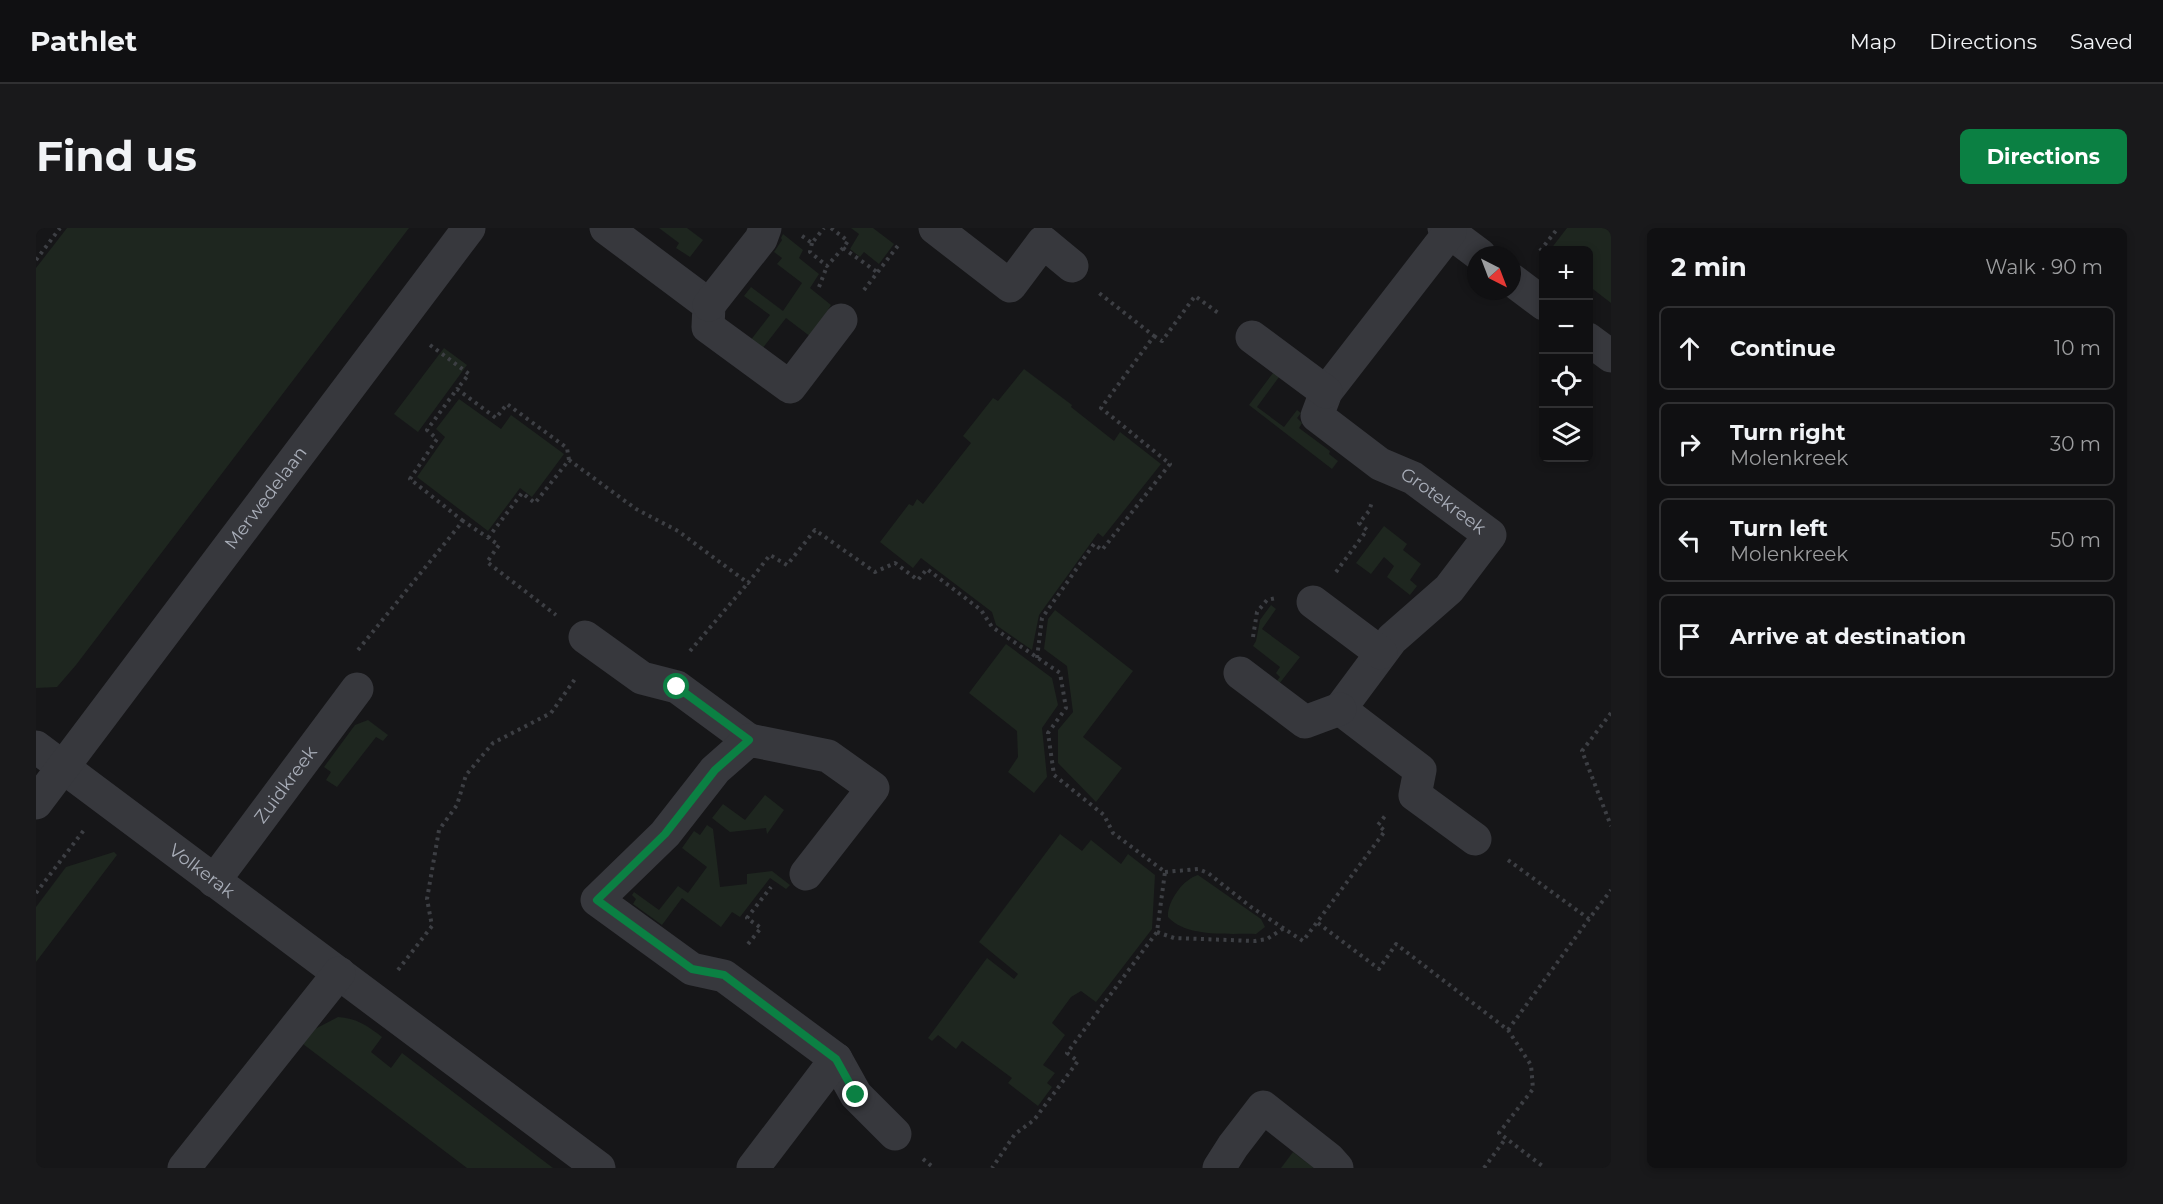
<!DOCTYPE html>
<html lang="en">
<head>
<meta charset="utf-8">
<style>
  :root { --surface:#101012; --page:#19191b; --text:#f1f3f6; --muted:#9c9d9f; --line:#303032; --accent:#0b8043 }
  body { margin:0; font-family:Montserrat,sans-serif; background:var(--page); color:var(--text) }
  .controls { position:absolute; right:18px; top:18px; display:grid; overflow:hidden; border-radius:9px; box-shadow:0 3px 9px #0003 }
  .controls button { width:54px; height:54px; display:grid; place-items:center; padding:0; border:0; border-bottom:2px solid var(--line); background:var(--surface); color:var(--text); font:30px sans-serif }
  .compass { position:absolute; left:1431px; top:18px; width:54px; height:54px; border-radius:50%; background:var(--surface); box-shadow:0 3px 9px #0003; rotate:138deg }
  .stop { position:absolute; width:18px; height:18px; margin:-14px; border:4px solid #0b8043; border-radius:50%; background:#fff }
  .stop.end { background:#0b8043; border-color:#fff; box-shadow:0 2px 6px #0008 }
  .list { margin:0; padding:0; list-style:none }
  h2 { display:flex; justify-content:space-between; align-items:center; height:78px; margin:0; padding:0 24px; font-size:26px }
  h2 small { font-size:20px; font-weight:400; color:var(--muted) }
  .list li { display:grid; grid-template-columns:39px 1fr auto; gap:18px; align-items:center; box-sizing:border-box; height:84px; margin:0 12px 12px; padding:0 12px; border:2px solid var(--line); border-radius:9px }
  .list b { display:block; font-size:22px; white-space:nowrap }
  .list p { margin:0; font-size:20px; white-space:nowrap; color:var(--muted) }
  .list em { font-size:20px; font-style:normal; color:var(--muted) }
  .icon { flex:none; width:33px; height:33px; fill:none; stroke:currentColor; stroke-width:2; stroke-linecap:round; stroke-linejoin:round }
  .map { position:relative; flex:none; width:1575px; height:940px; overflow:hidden; border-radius:9px }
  header { display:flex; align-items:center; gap:36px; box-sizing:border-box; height:84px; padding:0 30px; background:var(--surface); border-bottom:2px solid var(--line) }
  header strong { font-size:28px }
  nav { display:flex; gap:33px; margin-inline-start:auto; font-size:21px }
  .intro { display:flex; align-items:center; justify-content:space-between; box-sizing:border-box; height:144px; padding:0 36px }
  h1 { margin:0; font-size:42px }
  .button { padding:15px 27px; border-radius:9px; background:var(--accent); color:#fff; font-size:21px; font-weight:700 }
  main { display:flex; gap:36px; padding:0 36px }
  aside { flex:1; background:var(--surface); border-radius:9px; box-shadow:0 3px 9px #0003 }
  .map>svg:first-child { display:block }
</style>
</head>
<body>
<header>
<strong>Pathlet</strong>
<nav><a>Map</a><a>Directions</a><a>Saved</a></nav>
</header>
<div class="intro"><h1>Find us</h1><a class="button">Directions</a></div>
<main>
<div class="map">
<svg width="1575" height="940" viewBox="0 0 1575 940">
  <rect width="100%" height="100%" fill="#161618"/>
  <path fill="#1e261f" d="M 31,0 L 373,0 L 40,437 L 21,459 L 0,460 L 0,40 Z
    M 623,0 L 651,0 L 667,12 L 654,29 L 640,20 L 643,15 Z
    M 815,0 L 837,0 L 858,16 L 843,36 L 828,24 L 824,29 L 814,21 L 823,6 Z
    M 1531,0 L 1575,0 L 1575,75 L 1553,58 L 1552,22 L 1514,22 Z
    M 747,6 L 767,22 L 763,30 L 783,46 L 774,60 L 795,77 L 775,109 L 750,90 L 726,121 L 714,113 L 734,87 L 708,68 L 715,59 L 747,83 L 766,55 L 741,36 L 746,30 L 738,24 L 746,12 L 745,10 Z
    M 408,120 L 431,137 L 382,204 L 358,186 Z
    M 988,141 L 1036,177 L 1035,179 L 1078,213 L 1084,204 L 1125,236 L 1067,309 L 1062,305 L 1003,387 L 996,422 L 960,397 L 956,384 L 885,330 L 877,340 L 844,314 L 873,276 L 877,278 L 881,271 L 887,276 L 935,215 L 927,208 L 957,170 L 962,173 Z
    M 1237,145 L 1243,149 L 1221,179 L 1248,199 L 1261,182 L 1265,185 L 1261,190 L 1266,195 L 1263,200 L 1294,223 L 1293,226 L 1302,233 L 1296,241 L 1213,177 Z
    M 423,171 L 465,201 L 475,187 L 528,226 L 496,269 L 484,260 L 452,303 L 381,249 L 409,209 L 400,201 Z
    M 1348,298 L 1371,316 L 1367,322 L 1385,336 L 1374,352 L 1381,358 L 1374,367 L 1351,349 L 1358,338 L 1348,329 L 1335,346 L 1320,335 Z
    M 1235,377 L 1240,381 L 1226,401 L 1264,429 L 1243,456 L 1240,454 L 1244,449 L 1240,445 L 1244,439 L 1217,418 L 1220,413 L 1224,392 Z
    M 1019,382 L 1097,443 L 1047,509 L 1086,540 L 1060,574 L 1022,535 L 1022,502 L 1037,484 L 1031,438 L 1008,421 L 1012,391 Z
    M 970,416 L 1016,450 L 1022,477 L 1006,500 L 1011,549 L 998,565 L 972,544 L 982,529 L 981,503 L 933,465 Z
    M 332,492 L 352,507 L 347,513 L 340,509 L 301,559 L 290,552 L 295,544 L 288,539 L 319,497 Z
    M 729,567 L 748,582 L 731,606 L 730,600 L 694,604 L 676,590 L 687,576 L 709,592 Z
    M 671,597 L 677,601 L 684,659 L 711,656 L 711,646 L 736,643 L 754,657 L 750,661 L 734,650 L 704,689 L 696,684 L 685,699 L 646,670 L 626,697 L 597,676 L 600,671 L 596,667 L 598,664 L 623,682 L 642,658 L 652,665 L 671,639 L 646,620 L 658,603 L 664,607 Z
    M 1024,606 L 1046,623 L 1055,612 L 1085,636 L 1092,626 L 1119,647 L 1116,701 L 1060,774 L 1045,763 L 1035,769 L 1016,795 L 1029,807 L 1007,837 L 1019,845 L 1011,855 L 1016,859 L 1002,878 L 972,855 L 976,850 L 926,813 L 920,821 L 902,807 L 896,813 L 892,810 L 951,730 L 978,751 L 982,746 L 943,714 Z
    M 78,624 L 81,627 L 0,734 L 0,679 L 30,639 Z
    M 1162,647 L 1225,691 L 1229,699 L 1220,706 C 1193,705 1151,710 1132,689 C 1131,674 1147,651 1162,647 Z
    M 302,789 C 320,790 332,798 346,809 L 335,824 L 355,840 L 366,825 L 517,940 L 431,940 L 267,816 L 279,801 Z
    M 1257,924 L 1278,940 L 1245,940 Z"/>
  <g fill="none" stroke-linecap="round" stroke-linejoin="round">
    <path stroke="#3d3f44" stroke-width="4" stroke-dasharray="3 4.5" stroke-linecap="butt" d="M 795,0 L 812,13 L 807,20 L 841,44
      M 766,8 L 776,15 L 788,0
      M 776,15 L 774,24 L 791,38 L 807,20
      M 1504,23 L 1522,0
      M 0,32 L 24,0
      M 783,59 L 791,38
      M 828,62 L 864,15
      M 1118,108 L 1126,113 L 1159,68 L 1185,87
      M 394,117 L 433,146 L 421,161
      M 427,293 L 374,251 L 401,211 L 391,202 L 421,161 L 460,190 L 471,176 L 531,220 L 533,232
      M 452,310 L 486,265 L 499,275 L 533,232 L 600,281 L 642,303 L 712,355 L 734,327 L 751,337 L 779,302 L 839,344 L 859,335 L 882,352 L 891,341 L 945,382 L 956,399 L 1024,445 L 1030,480 L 1012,505 L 1018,547 L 1068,587 L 1077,605 L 1129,644 L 1121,704 L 1031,825 L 1042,833 L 998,892 L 979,906 L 956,940
      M 1300,344 L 1331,302 L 1323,295 L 1333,283 L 1336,274
      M 1217,409 L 1221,384 L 1231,372 L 1240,370
      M 322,422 L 427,293 L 463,317 L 451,334 L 520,387
      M 654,423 L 712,355
      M 1001,430 L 1006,390 L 1058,316 L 1066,322 L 1134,236 L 1065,180 L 1118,108 L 1063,65
      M 1575,485 L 1546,523 L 1575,598
      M 1472,632 L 1553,691 L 1575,662
      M 1129,644 L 1162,641 L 1172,645 L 1215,679 L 1267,713 L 1349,603 L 1342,597 L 1349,588
      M 0,665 L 48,602
      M 1282,695 L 1343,741 L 1360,716 L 1472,802 L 1495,837 L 1497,861 L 1463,905 L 1509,940
      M 1121,704 L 1138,710 L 1219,713 L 1231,711 L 1248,700
      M 712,716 L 725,700 L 711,690 L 735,659
      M 362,742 L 396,698 L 391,671 L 403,602 L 421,577 L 430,547 L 457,515 L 515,485 L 539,451
      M 1472,802 L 1553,691
      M 887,931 L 898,940
      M 1448,940 L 1470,910"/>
    <g stroke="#37383d" stroke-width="33">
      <path d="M 570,0 L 673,77 L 672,99 L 754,159 L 805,92"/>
      <path d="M 899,0 L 974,58 L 1007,14 L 1036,38"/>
      <path d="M 1408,0 L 1444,27"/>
      <path id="s1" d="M 1414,4 L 1290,164 L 1281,188 L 1344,236 L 1377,250 L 1454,307 L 1413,361 L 1356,411 L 1304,481 L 1384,542 L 1379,567 L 1439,611"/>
      <path d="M 1476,52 L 1508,76"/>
      <path d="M 673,77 L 725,11 L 729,0"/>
      <path d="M 1216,109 L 1290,164"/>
      <path d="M 1552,111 L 1575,128"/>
      <path d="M 1277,374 L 1345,425"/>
      <path d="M 549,409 L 606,450 L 641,459 L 713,512"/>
      <path d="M 1204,445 L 1269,494 L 1304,481"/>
      <path id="s2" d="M 0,519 L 563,940"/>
      <path id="s3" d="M 0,575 L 433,0"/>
      <path id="s4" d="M 178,653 L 321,461"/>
      <path d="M 800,831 L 820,867 L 859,906"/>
      <path d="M 148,940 L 303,745"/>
      <path d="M 717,940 L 800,831 L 688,748 L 656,741 L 561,672 L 629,606 L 679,542 L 713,512 L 792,528 L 837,560 L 770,646"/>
      <path d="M 1183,940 L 1197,918 L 1227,879 L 1293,931 L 1301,940"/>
    </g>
  </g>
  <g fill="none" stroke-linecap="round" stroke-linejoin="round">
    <path stroke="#0b8043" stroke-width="8" d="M 641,459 L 713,512 L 679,542 L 629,606 L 561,672 L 656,741 L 688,747 L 800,831 L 820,867"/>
  </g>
  <g text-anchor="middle" stroke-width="5" stroke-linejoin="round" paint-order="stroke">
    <g font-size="18" fill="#a8adb8" stroke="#111113">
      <text dy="6" stroke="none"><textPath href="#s3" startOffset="382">Merwedelaan</textPath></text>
      <text dy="6" stroke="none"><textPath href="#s1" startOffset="381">Grotekreek</textPath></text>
      <text dy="6" stroke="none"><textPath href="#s4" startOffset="120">Zuidkreek</textPath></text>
      <text dy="6" stroke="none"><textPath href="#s2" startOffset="207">Volkerak</textPath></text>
    </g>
  </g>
</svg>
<div class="controls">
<button>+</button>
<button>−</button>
<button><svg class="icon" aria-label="locate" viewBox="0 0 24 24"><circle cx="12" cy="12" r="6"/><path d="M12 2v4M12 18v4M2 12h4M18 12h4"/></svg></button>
<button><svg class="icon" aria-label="layers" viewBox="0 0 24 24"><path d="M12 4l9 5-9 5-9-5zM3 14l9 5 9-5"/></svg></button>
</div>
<svg class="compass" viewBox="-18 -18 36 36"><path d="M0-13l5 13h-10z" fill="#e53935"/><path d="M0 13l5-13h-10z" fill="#9c9d9f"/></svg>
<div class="stop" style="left:641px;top:459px"></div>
<div class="stop end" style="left:820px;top:867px"></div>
</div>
<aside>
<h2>2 min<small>Walk · 90 m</small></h2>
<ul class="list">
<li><svg class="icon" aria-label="ahead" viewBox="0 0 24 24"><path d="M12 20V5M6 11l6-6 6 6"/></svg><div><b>Continue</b></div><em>10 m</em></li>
<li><svg class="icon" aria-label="right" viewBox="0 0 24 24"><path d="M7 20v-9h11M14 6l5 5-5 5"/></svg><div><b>Turn right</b><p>Molenkreek</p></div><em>30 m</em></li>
<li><svg class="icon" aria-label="left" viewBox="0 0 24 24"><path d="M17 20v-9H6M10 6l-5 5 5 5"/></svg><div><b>Turn left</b><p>Molenkreek</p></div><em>50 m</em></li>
<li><svg class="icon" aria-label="arrive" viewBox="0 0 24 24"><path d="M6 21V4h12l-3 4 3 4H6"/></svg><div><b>Arrive at destination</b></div></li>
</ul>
</aside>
</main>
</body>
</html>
